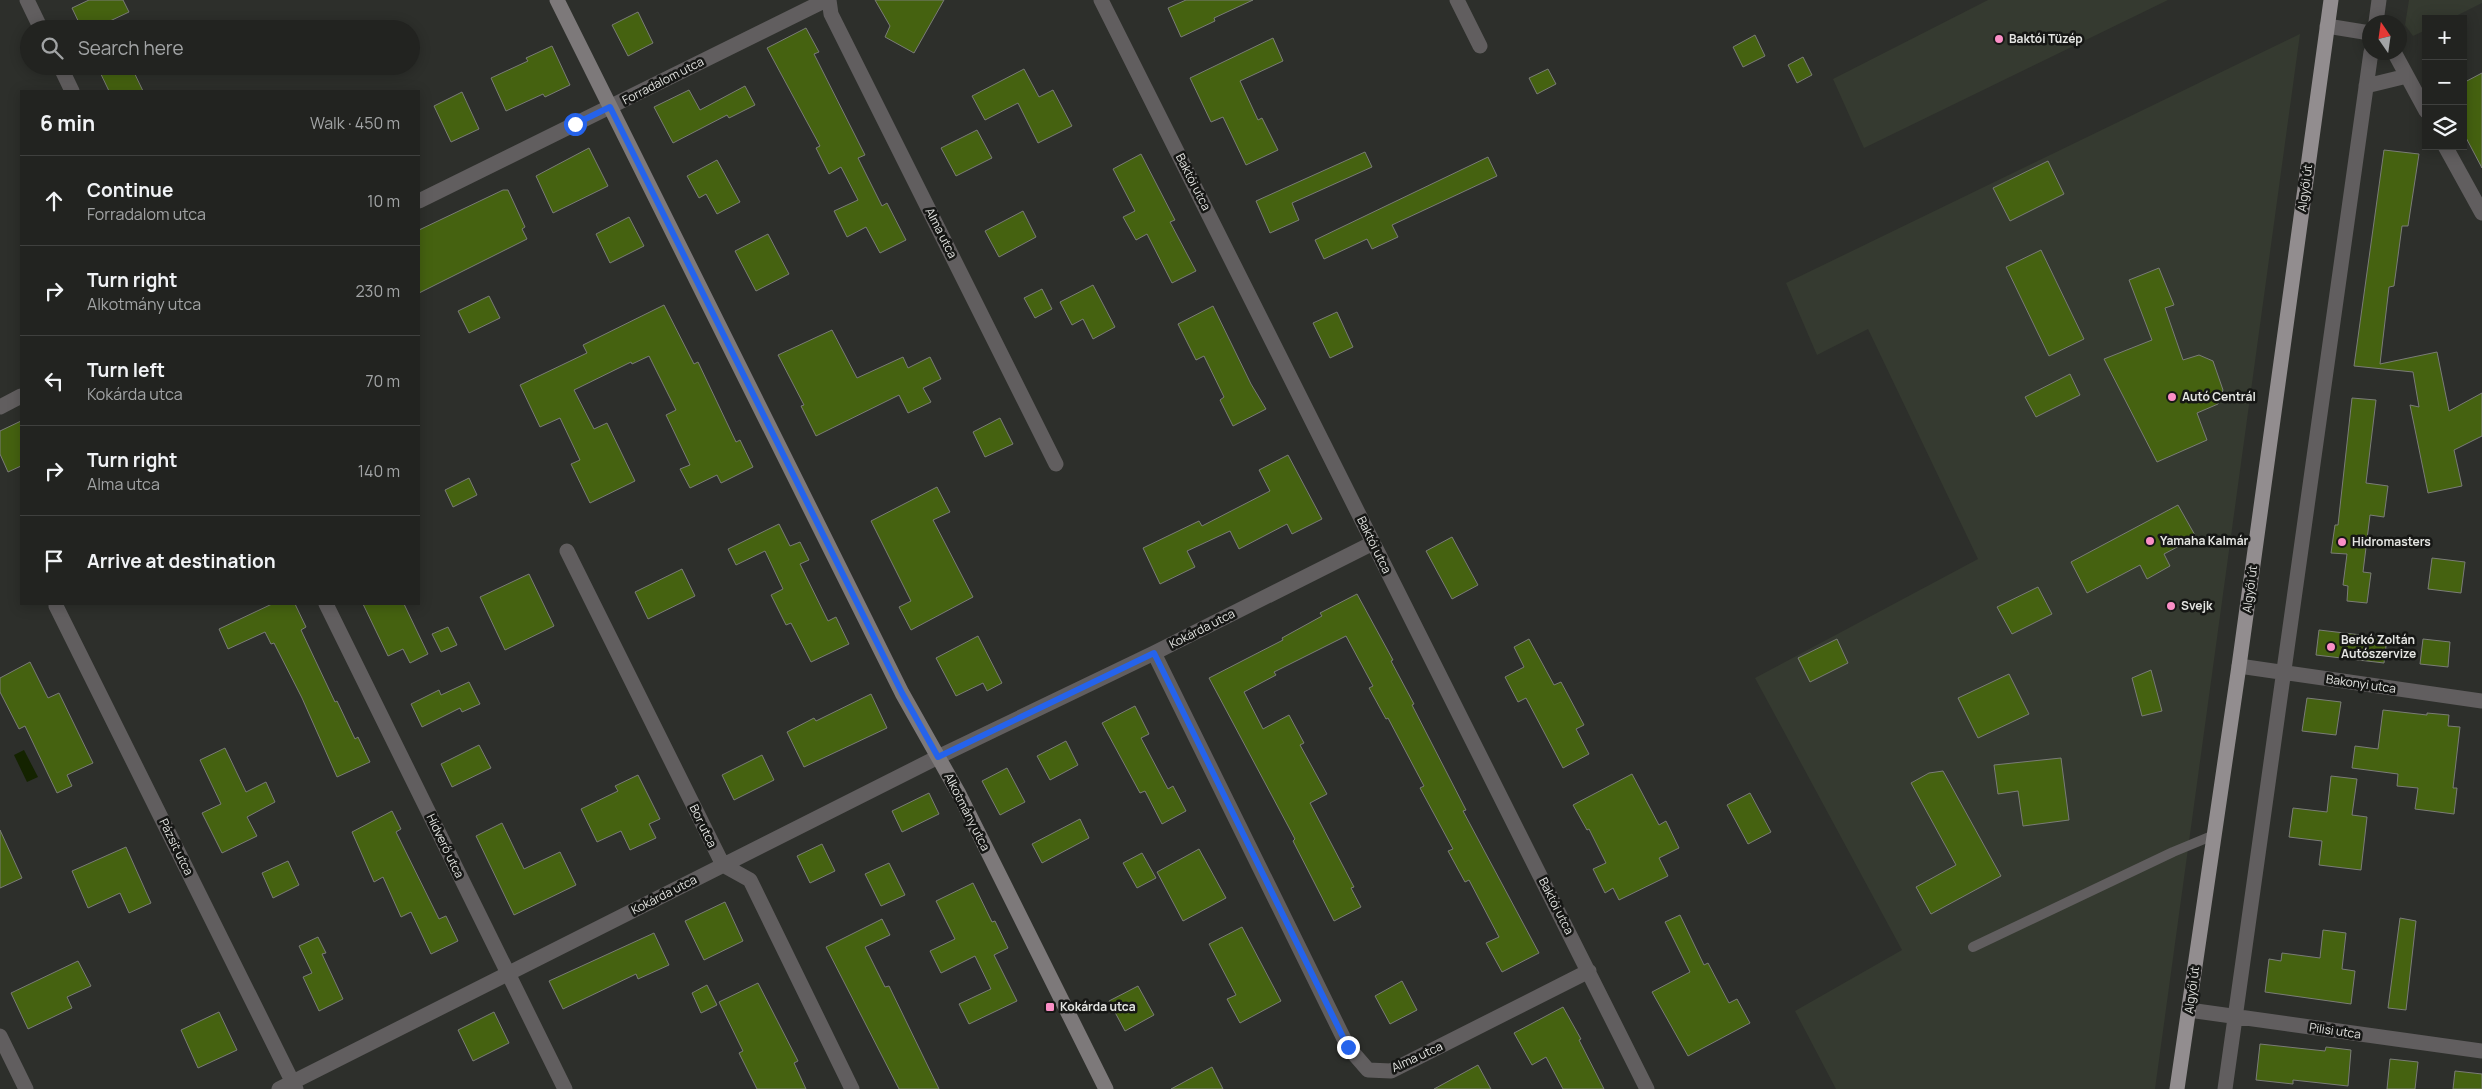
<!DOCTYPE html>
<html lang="en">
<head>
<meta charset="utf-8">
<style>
  :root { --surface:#222320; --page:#2a2b29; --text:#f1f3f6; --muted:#a2a4a5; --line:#3f403e }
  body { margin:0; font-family:Manrope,sans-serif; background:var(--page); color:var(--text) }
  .controls { position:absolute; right:15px; top:15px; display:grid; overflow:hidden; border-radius:0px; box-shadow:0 2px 12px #0003 }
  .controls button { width:45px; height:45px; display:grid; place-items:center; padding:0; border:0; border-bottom:1px solid var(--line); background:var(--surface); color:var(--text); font:25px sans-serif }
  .compass { position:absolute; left:2362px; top:15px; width:45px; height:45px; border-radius:50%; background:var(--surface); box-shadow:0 2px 12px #0003; rotate:347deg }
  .stop { position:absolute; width:15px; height:15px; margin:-11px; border:4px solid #2563eb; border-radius:50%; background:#fff }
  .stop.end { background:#2563eb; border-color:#fff; box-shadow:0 1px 5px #0008 }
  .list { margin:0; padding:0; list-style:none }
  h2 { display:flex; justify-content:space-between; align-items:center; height:65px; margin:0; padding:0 20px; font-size:21px }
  h2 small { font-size:16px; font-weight:400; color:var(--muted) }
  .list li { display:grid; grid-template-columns:32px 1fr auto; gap:15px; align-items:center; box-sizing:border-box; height:90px; padding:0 20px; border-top:1px solid var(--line) }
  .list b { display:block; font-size:19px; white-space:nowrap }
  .list p { margin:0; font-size:16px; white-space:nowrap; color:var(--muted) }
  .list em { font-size:16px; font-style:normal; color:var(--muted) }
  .icon { flex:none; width:28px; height:28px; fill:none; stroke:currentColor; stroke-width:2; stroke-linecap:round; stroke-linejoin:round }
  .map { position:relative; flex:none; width:2482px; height:1089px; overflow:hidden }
  .search { position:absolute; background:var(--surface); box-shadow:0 2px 12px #0003; left:20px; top:20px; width:400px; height:55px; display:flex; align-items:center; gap:12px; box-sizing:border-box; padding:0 18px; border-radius:28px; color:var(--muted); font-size:19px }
  .panel { position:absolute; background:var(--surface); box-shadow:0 2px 12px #0003; left:20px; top:90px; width:400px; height:515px; border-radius:0px }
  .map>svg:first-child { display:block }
</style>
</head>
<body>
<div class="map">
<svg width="2482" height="1089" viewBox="0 0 2482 1089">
  <rect width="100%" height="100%" fill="#2d2f2b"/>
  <path fill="#353a30" d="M 1988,0 L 2168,0 L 1864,148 L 1833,79 Z
    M 2409,0 L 2482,0 L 2482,3 L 2450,19 L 2426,19 L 2426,30 L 2413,36 L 2405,25 Z
    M 2300,34 L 2155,1089 L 1836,1089 L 1795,1011 L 1902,950 L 1755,678 L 1978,559 L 1868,329 L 1817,355 L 1786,283 Z"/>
  <path fill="#142300" d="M 24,750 L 38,777 L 27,782 L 14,755 Z"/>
  <path fill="#456210" stroke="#7a7c77" d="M 89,0 L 123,0 L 129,12 L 93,29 L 82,29 L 72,8 Z
    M 875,0 L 944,0 L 914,53 L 885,37 L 890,26 Z
    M 1186,0 L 1253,0 L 1214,18 L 1215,21 L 1181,37 L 1168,8 Z
    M 638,12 L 653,43 L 628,56 L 612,25 Z
    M 806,28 L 819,52 L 814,54 L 865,155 L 858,158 L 882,206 L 887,203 L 906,240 L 880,253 L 866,227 L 847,237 L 834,211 L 858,200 L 841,167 L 829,174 L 816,148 L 820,146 L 767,48 Z
    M 1755,35 L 1765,56 L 1743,67 L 1733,47 Z
    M 1273,38 L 1283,61 L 1240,81 L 1258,120 L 1262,118 L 1278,150 L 1246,165 L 1223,117 L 1211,122 L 1190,78 Z
    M 552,46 L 570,85 L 545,97 L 543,94 L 506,111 L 491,78 L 528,61 L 526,58 Z
    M 1803,57 L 1812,75 L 1797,83 L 1788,65 Z
    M 97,66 L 131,66 L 143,91 L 109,91 Z
    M 1024,69 L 1039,97 L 1053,90 L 1072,126 L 1038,143 L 1018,103 L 985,120 L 972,96 Z
    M 1548,69 L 1556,84 L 1537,94 L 1529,78 Z
    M 2482,73 L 2482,168 L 2463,132 L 2463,83 Z
    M 745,86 L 755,105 L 729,118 L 727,115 L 673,143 L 654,107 L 689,90 L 700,110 Z
    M 462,92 L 479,129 L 451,142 L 434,106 Z
    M 977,130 L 992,158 L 956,176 L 941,148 Z
    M 589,148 L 608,186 L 553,213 L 536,176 Z
    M 2384,150 L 2419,154 L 2408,226 L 2402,226 L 2394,286 L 2389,287 L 2380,364 L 2437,352 L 2449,411 L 2482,393 L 2482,436 L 2454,450 L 2462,486 L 2428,493 L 2410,405 L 2419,407 L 2413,372 L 2354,366 Z
    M 1365,152 L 1372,167 L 1292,203 L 1299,220 L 1270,233 L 1256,201 Z
    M 1141,154 L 1175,220 L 1170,222 L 1196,271 L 1172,283 L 1147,234 L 1136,240 L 1123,217 L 1135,211 L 1113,169 Z
    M 1488,157 L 1497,176 L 1392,225 L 1398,237 L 1372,249 L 1367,239 L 1324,259 L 1315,240 Z
    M 717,160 L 740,202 L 717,214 L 706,194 L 699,198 L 687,176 Z
    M 2048,161 L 2064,194 L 2010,221 L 1993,188 Z
    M 503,190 L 508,190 L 525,227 L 522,229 L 527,239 L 419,293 L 419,230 Z
    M 1023,211 L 1036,237 L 999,257 L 985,231 Z
    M 629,217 L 644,246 L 610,263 L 596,234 Z
    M 768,234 L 789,274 L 756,291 L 735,251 Z
    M 2041,250 L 2084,339 L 2049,356 L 2006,267 Z
    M 2159,268 L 2174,305 L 2165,308 L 2183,360 L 2199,355 L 2213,361 L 2223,390 L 2218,404 L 2197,413 L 2207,440 L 2157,462 L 2104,359 L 2152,340 L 2129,280 Z
    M 1093,285 L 1115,327 L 1093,339 L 1083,319 L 1072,325 L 1060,302 Z
    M 1042,289 L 1052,309 L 1035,318 L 1024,298 Z
    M 489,296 L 500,318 L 469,333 L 458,311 Z
    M 664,305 L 694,364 L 698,362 L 736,442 L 740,440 L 753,467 L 721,483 L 717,475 L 690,488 L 680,469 L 690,465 L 666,415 L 676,410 L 649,356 L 632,364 L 631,362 L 574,390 L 594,429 L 607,423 L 635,481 L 590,503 L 571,464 L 580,460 L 560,418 L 540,427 L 520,385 L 587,353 L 583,345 Z
    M 1213,306 L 1251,384 L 1266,409 L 1233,426 L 1220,400 L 1224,397 L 1204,356 L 1196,360 L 1178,324 Z
    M 1337,312 L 1353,347 L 1330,358 L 1313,323 Z
    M 832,330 L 857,378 L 903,357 L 908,368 L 930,357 L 941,379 L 923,388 L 931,402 L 908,413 L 899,395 L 816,436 L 801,406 L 804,405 L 778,355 Z
    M 2070,374 L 2080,395 L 2036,417 L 2025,397 Z
    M 2352,398 L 2376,400 L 2366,483 L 2388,486 L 2384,517 L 2370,515 L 2363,572 L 2371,573 L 2367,603 L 2347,601 L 2348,586 L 2343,585 L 2347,554 L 2331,553 L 2335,525 L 2338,525 Z
    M 1000,418 L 1013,444 L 985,457 L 973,432 Z
    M 21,421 L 21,466 L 8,472 L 0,454 L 0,431 Z
    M 1288,455 L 1322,519 L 1292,534 L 1287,524 L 1239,549 L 1230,531 L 1187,551 L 1195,567 L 1160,584 L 1143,548 L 1199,521 L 1202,526 L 1270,491 L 1259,470 Z
    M 469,478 L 477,495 L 453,507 L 445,490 Z
    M 937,487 L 950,512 L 933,520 L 973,597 L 911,630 L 899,607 L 911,601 L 871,521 Z
    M 2178,505 L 2196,537 L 2164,554 L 2170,566 L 2147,579 L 2140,565 L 2087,593 L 2071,562 Z
    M 779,524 L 790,546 L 800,542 L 809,560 L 800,564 L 828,621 L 836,617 L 849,644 L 811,662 L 791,623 L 786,625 L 771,595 L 783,589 L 765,551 L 736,565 L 728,549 Z
    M 1452,537 L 1478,585 L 1452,599 L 1426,551 Z
    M 2432,558 L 2465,562 L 2461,593 L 2428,589 Z
    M 682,569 L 695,596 L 648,619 L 635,592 Z
    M 529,574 L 554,626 L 505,650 L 480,597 Z
    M 2038,587 L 2052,614 L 2012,634 L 1997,607 Z
    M 1357,594 L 1393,660 L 1391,661 L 1414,704 L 1412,705 L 1466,810 L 1463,811 L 1539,953 L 1502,972 L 1486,943 L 1499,937 L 1469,880 L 1465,882 L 1448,851 L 1453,849 L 1420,788 L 1424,786 L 1388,718 L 1386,719 L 1369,688 L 1373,686 L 1346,636 L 1274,672 L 1276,675 L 1244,692 L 1263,729 L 1289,715 L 1304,743 L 1300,745 L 1327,794 L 1310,803 L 1354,887 L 1351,888 L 1361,907 L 1334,921 L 1293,841 L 1295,839 L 1209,678 L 1283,640 L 1282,638 L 1322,616 L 1320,613 Z
    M 272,604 L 295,604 L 306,627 L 301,630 L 335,702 L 337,701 L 355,739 L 358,737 L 370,762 L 337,777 L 302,698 L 274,643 L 271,644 L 265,632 L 228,649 L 219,629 Z
    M 363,604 L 404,604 L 428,654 L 410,663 L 403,649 L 388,656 Z
    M 448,627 L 457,645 L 441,652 L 432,634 Z
    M 2319,630 L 2387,638 L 2384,663 L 2316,655 Z
    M 978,636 L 1002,683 L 987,691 L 983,683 L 956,696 L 936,658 Z
    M 1529,639 L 1554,685 L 1561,682 L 1584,725 L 1576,729 L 1589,754 L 1563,768 L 1526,698 L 1518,702 L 1505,677 L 1524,667 L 1514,647 Z
    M 1837,639 L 1848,663 L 1810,682 L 1798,658 Z
    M 2423,639 L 2450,642 L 2448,667 L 2420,664 Z
    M 30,662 L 48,698 L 59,693 L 93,763 L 67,775 L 72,786 L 57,793 L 25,726 L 19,729 L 0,692 L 0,678 Z
    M 2151,670 L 2162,711 L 2142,716 L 2132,678 Z
    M 2009,674 L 2029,714 L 1978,738 L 1958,698 Z
    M 469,682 L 480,704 L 462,712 L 460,708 L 422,727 L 411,704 L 439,690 L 441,695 Z
    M 871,694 L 887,728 L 804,767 L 787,732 L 814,718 L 816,721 Z
    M 2307,698 L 2341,702 L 2336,735 L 2302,731 Z
    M 1135,706 L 1149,734 L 1141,738 L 1168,789 L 1173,786 L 1186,811 L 1162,824 L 1145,791 L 1140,793 L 1102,723 Z
    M 2383,710 L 2427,715 L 2427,713 L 2449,715 L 2448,726 L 2460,727 L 2453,788 L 2457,788 L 2454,814 L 2415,809 L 2418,788 L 2397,786 L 2398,774 L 2352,768 L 2355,746 L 2378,749 Z
    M 1066,741 L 1078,765 L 1050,780 L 1037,756 Z
    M 479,745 L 491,768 L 452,787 L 441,764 Z
    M 225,748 L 246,792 L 266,782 L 275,802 L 247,817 L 257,836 L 222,853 L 202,813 L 221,804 L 200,760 Z
    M 762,755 L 774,780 L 734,800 L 722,775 Z
    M 2061,758 L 2069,820 L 2023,826 L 2018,791 L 1998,794 L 1994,765 Z
    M 1007,768 L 1025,802 L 1000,815 L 982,781 Z
    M 1943,771 L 2001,876 L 1931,914 L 1916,887 L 1956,865 L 1911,783 L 1929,773 Z
    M 1632,774 L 1659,825 L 1666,821 L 1679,848 L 1659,858 L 1668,876 L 1619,900 L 1613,888 L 1605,893 L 1593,869 L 1606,863 L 1589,829 L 1587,830 L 1573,805 Z
    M 638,775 L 660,819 L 649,824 L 656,838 L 630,850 L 621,831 L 597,842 L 581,809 L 618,791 L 615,786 Z
    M 2331,776 L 2357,779 L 2352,815 L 2367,817 L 2361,870 L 2319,865 L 2322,841 L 2289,837 L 2293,808 L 2327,812 Z
    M 929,793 L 939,814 L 902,832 L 892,811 Z
    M 1750,793 L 1771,832 L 1748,844 L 1727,805 Z
    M 392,811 L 401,829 L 396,832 L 439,919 L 446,916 L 458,941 L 431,954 L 411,912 L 401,917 L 383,877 L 374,882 L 352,832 Z
    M 1080,819 L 1089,838 L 1042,863 L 1032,844 Z
    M 502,823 L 524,869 L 560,852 L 576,885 L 514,915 L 476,836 Z
    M 0,830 L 22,878 L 0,888 Z
    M 822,844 L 835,871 L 810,883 L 797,856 Z
    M 126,847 L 151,903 L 129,913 L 120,893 L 88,908 L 72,871 Z
    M 1199,849 L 1226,898 L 1183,921 L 1157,872 Z
    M 1142,853 L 1156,878 L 1137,888 L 1123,863 Z
    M 288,861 L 299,885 L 273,898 L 262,873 Z
    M 889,863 L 905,895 L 881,906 L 865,874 Z
    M 973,883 L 992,922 L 995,921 L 1008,948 L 994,955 L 1017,1001 L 969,1024 L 959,1004 L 991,989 L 975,956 L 941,973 L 930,951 L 955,939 L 936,901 Z
    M 725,902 L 743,941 L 704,960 L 685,921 Z
    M 1680,915 L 1704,965 L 1708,963 L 1729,1003 L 1737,999 L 1750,1023 L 1688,1056 L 1652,992 L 1690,972 L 1665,922 Z
    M 2400,918 L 2416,921 L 2406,1010 L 2388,1008 Z
    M 882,919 L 890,935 L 865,947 L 885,987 L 889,986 L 939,1089 L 899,1089 L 826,947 Z
    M 1242,927 L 1281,1001 L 1240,1023 L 1227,999 L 1236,995 L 1209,944 Z
    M 2323,930 L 2346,933 L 2342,969 L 2355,971 L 2351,1004 L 2265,992 L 2269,959 L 2281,961 L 2282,953 L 2320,958 Z
    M 654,933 L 669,965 L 638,979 L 636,974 L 563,1009 L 549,981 Z
    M 318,937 L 326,953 L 322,954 L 343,999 L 319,1011 L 303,977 L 312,973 L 299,946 Z
    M 78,961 L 91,986 L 67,997 L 72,1008 L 28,1029 L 11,993 Z
    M 1402,981 L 1417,1010 L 1390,1024 L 1375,996 Z
    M 758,983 L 798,1061 L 794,1063 L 806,1089 L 757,1089 L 739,1053 L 743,1051 L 719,1002 Z
    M 707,985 L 717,1005 L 701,1013 L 692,993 Z
    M 1138,986 L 1154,1015 L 1125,1031 L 1109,1001 Z
    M 1563,1007 L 1581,1039 L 1579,1040 L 1604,1089 L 1563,1089 L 1546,1057 L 1532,1065 L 1514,1033 Z
    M 219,1012 L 237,1050 L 198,1068 L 181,1030 Z
    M 494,1012 L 509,1043 L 473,1061 L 458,1030 Z
    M 2260,1044 L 2325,1051 L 2326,1047 L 2351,1050 L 2348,1086 L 2293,1080 L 2293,1084 L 2256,1080 Z
    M 2390,1059 L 2418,1062 L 2415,1089 L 2387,1089 Z
    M 1478,1065 L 1491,1089 L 1434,1089 Z
    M 1212,1067 L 1223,1089 L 1171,1089 Z
    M 2455,1071 L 2482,1074 L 2482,1089 L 2453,1089 Z"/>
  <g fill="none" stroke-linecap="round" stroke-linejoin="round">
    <path stroke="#615e5f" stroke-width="10" d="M 1973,947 L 2173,852 L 2214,835"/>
    <path stroke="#615e5f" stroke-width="15" d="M 27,0 L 41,29
      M 829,0 L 831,14 L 1056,464
      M 1101,0 L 1647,1089
      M 1457,0 L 1480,46
      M 2376,22 L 2379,0
      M 2327,26 L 2370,33
      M 2394,52 L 2426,111
      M 60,66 L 72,91
      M 2366,86 L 2407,76
      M 2445,146 L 2482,213
      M 419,201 L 826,0
      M 0,407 L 21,396
      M 567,551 L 723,865 L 750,880 L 852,1089
      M 326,604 L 565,1089
      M 56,606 L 296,1089
      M 1154,653 L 1348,1047 L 1368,1070 L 1391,1071 L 1589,971
      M 2239,666 L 2482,701
      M 2189,1010 L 2482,1051
      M 0,1036 L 26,1089
      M 279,1089 L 938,757 L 1154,653 L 1373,543
      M 2225,1089 L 2371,52"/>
    <path stroke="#7d797a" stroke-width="15" d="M 557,0 L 902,693 L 959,794 L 1106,1089"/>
    <path stroke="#928d8f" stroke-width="15" d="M 2177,1089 L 2239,666 L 2331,0"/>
  </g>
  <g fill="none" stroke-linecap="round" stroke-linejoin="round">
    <path stroke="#2563eb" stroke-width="6" d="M 575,124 L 610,107 L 902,693 L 938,757 L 1154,653 L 1348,1047"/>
  </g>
  <g fill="#fb8fc6" stroke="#161715" stroke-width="2">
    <circle cx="1999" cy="39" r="5"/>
    <circle cx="2172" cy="397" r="5"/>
    <circle cx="2150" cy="541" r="5"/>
    <circle cx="2342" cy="542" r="5"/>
    <circle cx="2171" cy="606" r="5"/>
    <circle cx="2331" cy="647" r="5"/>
    <rect x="1045" y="1002" width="10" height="10" rx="2.5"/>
  </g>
  <g text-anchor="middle" stroke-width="5" stroke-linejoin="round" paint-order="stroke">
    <g font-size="12" font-weight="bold" fill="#e4e5e2" stroke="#161715" text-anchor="start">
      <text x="2009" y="43">Baktói Tüzép</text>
      <text x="2182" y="401">Autó Centrál</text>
      <text x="2160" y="545">Yamaha Kalmár</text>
      <text x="2352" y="546">Hidromasters</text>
      <text x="2181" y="610">Svejk</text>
      <text x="2341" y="644">Berkó Zoltán<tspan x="2341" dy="14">Autószervize</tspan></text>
      <text x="1060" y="1011">Kokárda utca</text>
    </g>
    <g font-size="12" fill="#e4e5e2" stroke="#161715">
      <text transform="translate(663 81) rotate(-27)" y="4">Forradalom utca</text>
      <text transform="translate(1193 182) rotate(63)" y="4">Baktói utca</text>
      <text transform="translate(2305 188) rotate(-82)" y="4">Algyői út</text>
      <text transform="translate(941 233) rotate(63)" y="4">Alma utca</text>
      <text transform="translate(1374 545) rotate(64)" y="4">Baktói utca</text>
      <text transform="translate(2250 589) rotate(-82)" y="4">Algyői út</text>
      <text transform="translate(1202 629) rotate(-27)" y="4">Kokárda utca</text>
      <text transform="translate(2361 684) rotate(8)" y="4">Bakonyi utca</text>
      <text transform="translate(967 812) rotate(63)" y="4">Alkotmány utca</text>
      <text transform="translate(703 826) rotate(64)" y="4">Bor utca</text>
      <text transform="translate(445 846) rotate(64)" y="4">Hídverő utca</text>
      <text transform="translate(176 847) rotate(64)" y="4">Pázsit utca</text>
      <text transform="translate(664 895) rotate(-27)" y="4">Kokárda utca</text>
      <text transform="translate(1556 906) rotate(63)" y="4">Baktói utca</text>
      <text transform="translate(2192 990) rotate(-82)" y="4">Algyői út</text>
      <text transform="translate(2335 1031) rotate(8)" y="4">Pilisi utca</text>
      <text transform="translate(1417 1057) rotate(-25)" y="4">Alma utca</text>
    </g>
  </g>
</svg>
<div class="controls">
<button>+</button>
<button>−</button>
<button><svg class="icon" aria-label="layers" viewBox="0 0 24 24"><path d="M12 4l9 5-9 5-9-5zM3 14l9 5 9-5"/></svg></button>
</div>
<svg class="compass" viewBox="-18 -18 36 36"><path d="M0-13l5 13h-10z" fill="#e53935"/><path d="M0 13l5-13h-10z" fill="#a2a4a5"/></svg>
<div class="stop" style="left:575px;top:124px"></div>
<div class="stop end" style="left:1348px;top:1047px"></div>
<div class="search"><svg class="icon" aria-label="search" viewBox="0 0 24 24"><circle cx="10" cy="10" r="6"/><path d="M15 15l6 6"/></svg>Search here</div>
<section class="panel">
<h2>6 min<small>Walk · 450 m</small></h2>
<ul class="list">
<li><svg class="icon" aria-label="ahead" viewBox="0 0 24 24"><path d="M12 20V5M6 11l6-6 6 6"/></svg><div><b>Continue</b><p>Forradalom utca</p></div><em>10 m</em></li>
<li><svg class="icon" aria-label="right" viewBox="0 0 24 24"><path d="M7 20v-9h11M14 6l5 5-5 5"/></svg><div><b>Turn right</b><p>Alkotmány utca</p></div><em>230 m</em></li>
<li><svg class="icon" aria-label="left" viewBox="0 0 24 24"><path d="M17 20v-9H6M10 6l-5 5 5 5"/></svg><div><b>Turn left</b><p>Kokárda utca</p></div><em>70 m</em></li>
<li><svg class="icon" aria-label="right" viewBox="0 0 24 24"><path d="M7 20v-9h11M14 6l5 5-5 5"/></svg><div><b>Turn right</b><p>Alma utca</p></div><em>140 m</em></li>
<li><svg class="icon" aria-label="arrive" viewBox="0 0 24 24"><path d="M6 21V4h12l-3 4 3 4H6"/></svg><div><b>Arrive at destination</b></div></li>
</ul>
</section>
</div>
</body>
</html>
